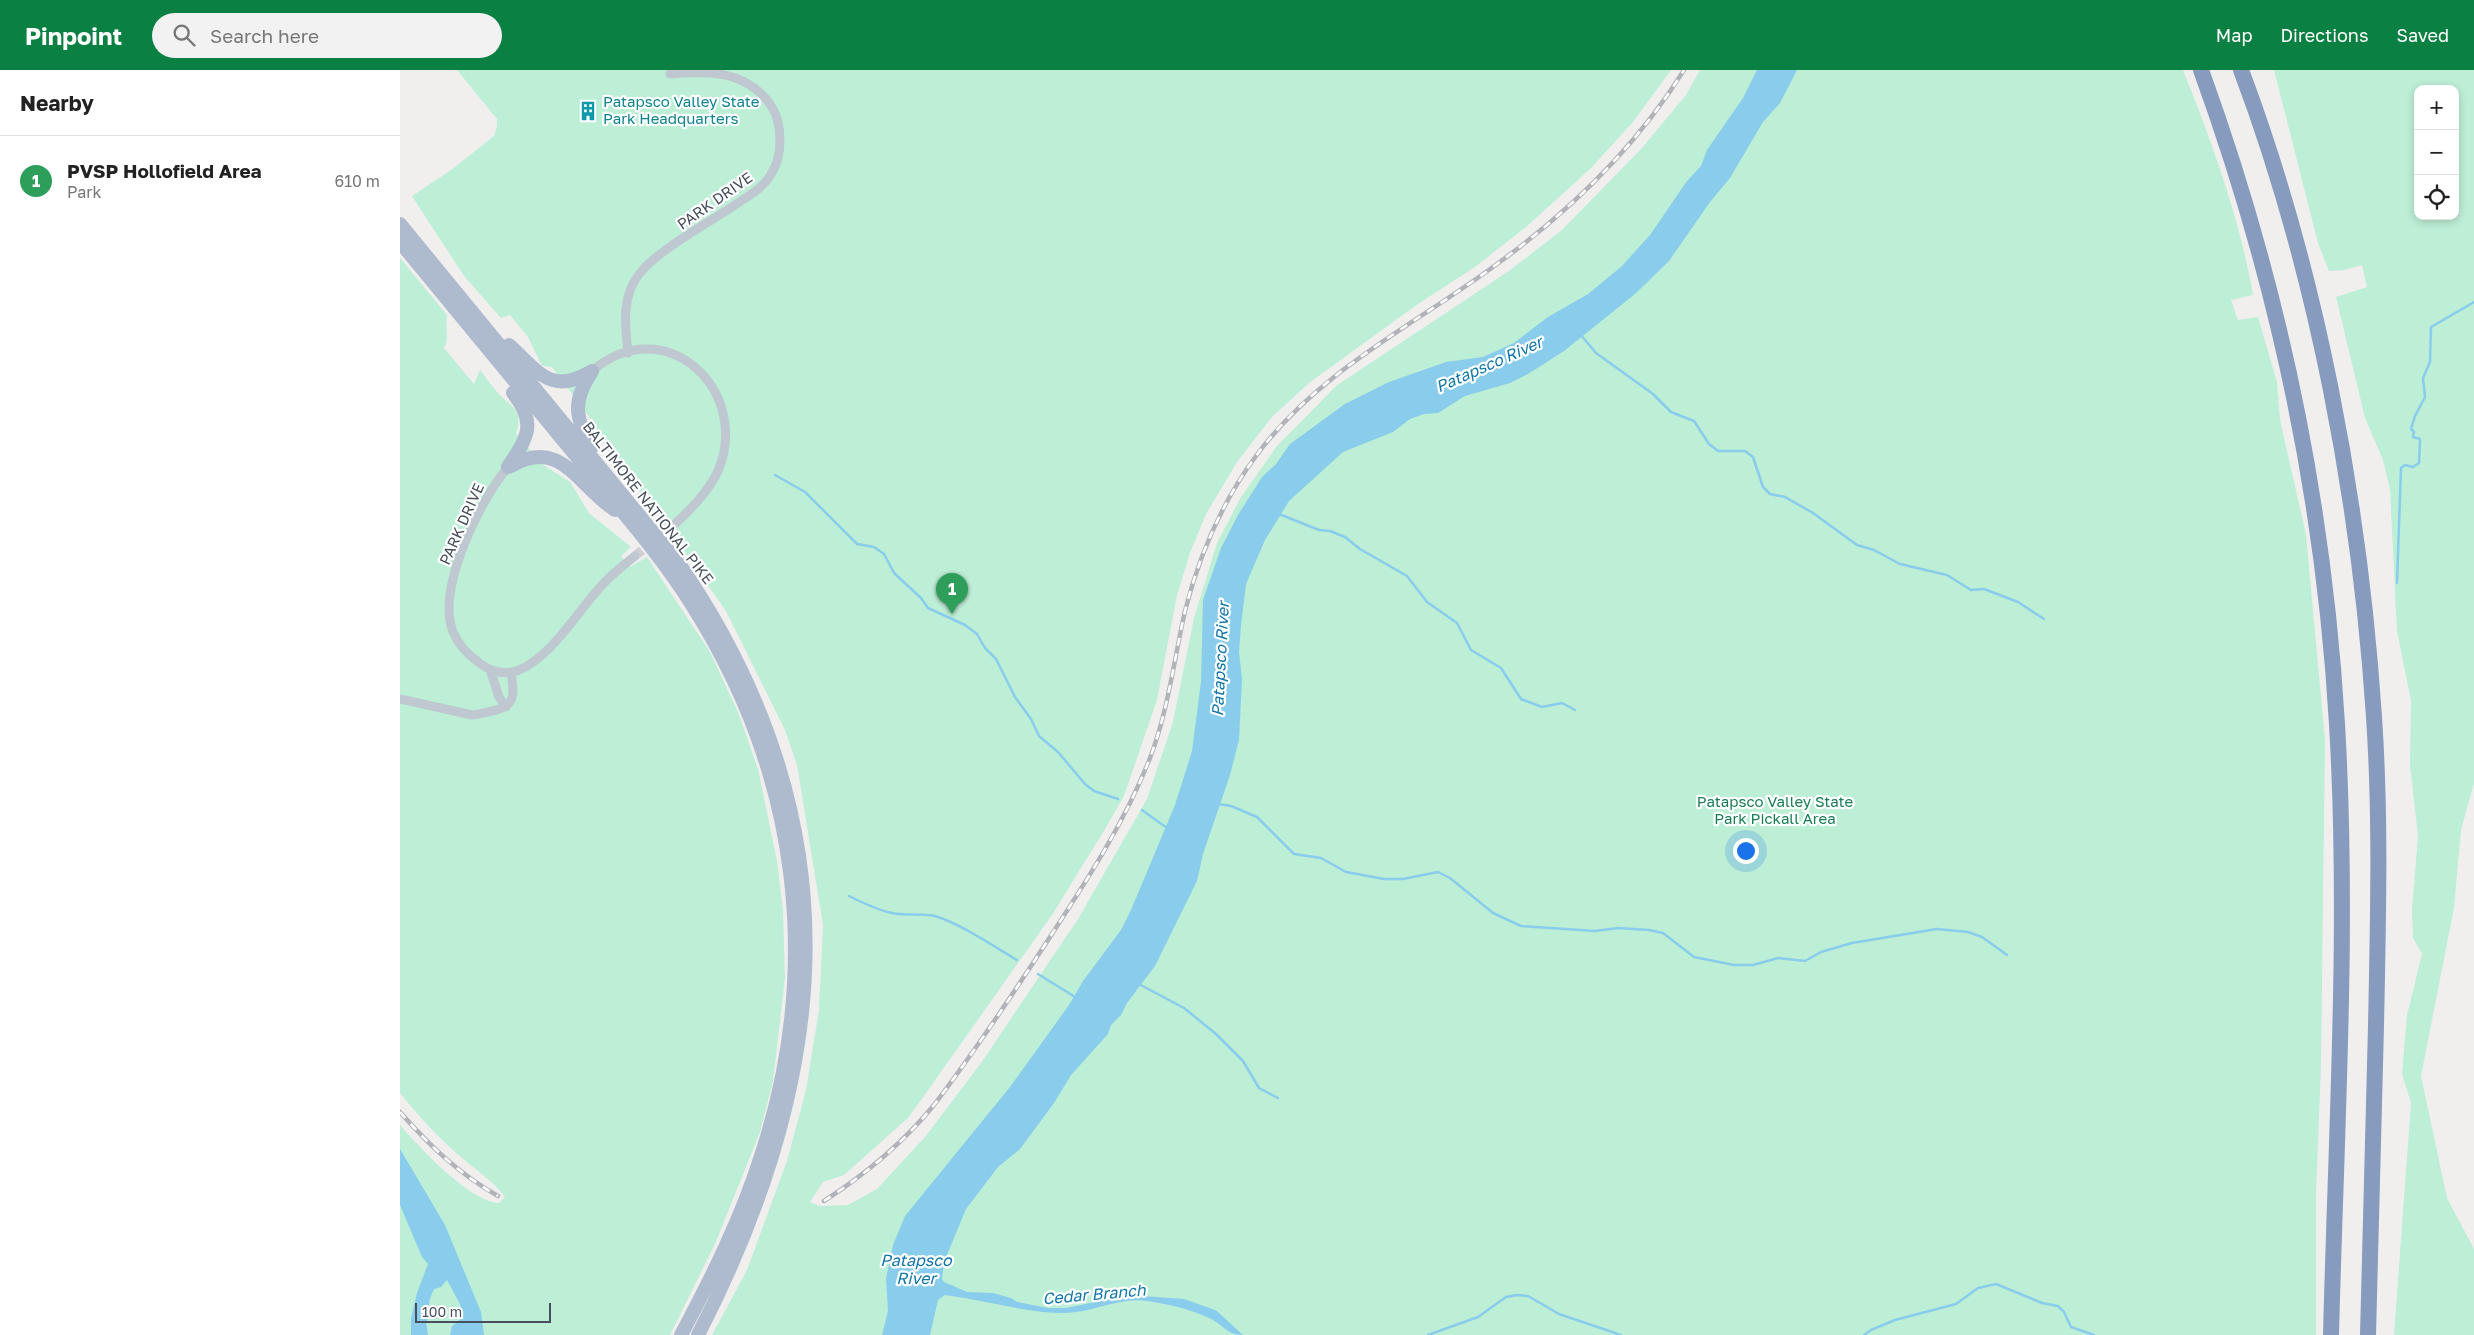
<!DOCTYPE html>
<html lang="en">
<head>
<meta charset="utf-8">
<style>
  :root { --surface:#fff; --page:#f2f2f2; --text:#222; --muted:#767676; --line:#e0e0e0; --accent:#0b8043 }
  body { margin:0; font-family:"Golos Text",sans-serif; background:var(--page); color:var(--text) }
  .controls { position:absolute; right:15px; top:15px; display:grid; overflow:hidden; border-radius:10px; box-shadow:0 2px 8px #0003 }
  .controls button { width:45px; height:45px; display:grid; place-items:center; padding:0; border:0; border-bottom:1px solid var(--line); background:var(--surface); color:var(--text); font:25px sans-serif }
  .scale { position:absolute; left:15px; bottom:12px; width:136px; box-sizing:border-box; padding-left:5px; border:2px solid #474f5c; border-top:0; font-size:14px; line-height:18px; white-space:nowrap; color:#474f5c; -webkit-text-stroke:4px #fff; paint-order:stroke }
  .you { position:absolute; left:1345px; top:780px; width:18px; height:18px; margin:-12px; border:4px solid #fff; border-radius:50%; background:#1a73e8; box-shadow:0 0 0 8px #1a73e833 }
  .badge { display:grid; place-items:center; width:32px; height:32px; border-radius:50%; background:var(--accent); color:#fff; font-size:16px; font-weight:700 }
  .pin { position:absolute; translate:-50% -41px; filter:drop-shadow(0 1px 2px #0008) }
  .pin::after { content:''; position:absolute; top:26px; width:18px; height:15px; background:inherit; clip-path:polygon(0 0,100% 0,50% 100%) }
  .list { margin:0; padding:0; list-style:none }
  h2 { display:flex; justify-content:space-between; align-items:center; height:65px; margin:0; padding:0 20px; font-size:21px }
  h2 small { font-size:16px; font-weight:400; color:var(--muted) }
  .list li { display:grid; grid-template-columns:32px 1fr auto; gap:15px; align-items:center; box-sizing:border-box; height:90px; padding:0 20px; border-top:1px solid var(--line) }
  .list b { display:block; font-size:19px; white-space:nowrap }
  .list p { margin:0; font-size:16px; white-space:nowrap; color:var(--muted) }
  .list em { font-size:16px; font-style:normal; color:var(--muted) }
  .icon { flex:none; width:28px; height:28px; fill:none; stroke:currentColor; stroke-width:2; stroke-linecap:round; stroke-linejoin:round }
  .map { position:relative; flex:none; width:2074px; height:1265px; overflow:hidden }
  header { display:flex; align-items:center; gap:30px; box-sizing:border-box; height:70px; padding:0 25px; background:var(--accent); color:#fff }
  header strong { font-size:24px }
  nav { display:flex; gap:28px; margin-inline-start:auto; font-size:18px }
  .search { width:350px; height:45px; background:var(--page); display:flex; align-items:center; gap:12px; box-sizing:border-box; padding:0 18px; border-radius:28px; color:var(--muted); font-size:19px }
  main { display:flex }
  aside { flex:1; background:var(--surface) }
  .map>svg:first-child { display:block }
</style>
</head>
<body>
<header>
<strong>Pinpoint</strong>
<div class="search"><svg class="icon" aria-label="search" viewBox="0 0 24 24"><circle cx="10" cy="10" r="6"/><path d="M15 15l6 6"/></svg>Search here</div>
<nav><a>Map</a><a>Directions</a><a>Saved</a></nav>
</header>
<main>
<aside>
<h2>Nearby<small></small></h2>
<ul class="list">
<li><span class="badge" style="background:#2e9e5b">1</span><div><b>PVSP Hollofield Area</b><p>Park</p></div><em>610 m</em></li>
</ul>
</aside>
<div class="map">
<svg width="2074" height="1265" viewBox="0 0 2074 1265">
  <rect width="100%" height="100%" fill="#f1efee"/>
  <path fill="#bdeed6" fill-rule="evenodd" d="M 57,0 L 1271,0 L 1233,52 L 1190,99 L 1126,157 L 1075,197 L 1018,234 L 909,313 L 872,347 L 837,392 L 806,444 L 790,483 L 777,525 L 757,630 L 724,726 L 705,759 L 652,845 L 509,1047 L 444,1105 L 423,1112 L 410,1132 L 419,1136 L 448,1135 L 477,1119 L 525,1067 L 581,993 L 678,849 L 747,729 L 773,652 L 794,548 L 817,473 L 841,427 L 877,376 L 936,316 L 1109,201 L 1162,160 L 1241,79 L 1286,25 L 1300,0 L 1783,0 C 1812,72 1840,149 1853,225 L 1831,230 L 1838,250 L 1858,247 L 1877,312 L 1880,350 L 1906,465 L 1925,670 L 1921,996 L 1916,1123 L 1916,1265 L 312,1265 L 347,1200 L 387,1091 L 406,1020 L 419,940 L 423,855 L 397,695 L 385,660 L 326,541 L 274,467 L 195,362 L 190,348 L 152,297 L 142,296 L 128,267 L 110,245 L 101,248 L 64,206 L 12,126 L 51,100 L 94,66 L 97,56 L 97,49 Z
    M 1874,0 L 2074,0 L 2074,713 L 2061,760 L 2054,838 L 2021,1006 L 2047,1128 L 2074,1179 L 2074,1265 L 1994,1265 L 2011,1033 L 2002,1004 L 2007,945 L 2022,884 L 2013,868 L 2012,840 L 2018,766 L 2010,695 L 2011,631 L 1997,561 L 1990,420 L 1983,390 L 1965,348 L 1936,227 L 1967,217 L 1962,195 L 1944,200 L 1929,201 L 1918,173 ZM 2018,19 L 2055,19 L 2055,146 L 2018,146 Z
    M 0,188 L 47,245 C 45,256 49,267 45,277 L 43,277 L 74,314 L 80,300 C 86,308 92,316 98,323 C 112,338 124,340 116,363 L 142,394 L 170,412 L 189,443 L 231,477 L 221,486 L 230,497 L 247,487 L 310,582 L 338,642 L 358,699 L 377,791 L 383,841 L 385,908 L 373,1011 L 360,1062 L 315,1174 L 270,1265 L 0,1265 L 0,1055 C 20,1078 69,1131 99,1133 L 105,1127 C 93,1111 77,1101 62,1088 C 39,1068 19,1047 0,1023 Z"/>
  <path fill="#8acceb" d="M 1357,0 L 1397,0 L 1380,33 L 1363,52 L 1330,108 L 1310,132 L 1269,191 L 1235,224 L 1164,281 L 1128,304 L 1110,313 L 1065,326 L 1038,343 L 1024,344 L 1010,349 L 993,362 L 943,382 L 889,431 L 865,470 L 846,514 L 841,555 L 839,582 L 842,609 L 839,670 L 830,705 L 803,784 L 797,811 L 755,896 L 727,933 L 721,945 L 711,955 L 708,964 L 671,1005 L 654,1033 L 620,1079 L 598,1097 L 566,1139 L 544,1192 L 542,1209 L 544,1212 L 567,1222 L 593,1223 L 611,1228 L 617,1232 L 648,1238 L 666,1238 L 729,1225 L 784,1229 L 815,1240 L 841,1265 C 828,1265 821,1253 809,1248 C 790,1239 768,1234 747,1231 C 719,1227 692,1243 665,1243 C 625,1243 585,1230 545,1225 L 538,1230 L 530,1265 L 482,1265 L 488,1241 L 486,1209 L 493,1175 L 505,1146 L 610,1017 L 669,935 L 683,911 L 721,860 L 731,840 L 775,735 L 792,681 L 801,612 L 803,530 L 821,478 L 838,445 L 862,407 L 876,394 L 890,374 L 945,334 L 989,312 L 1046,292 L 1083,287 L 1114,273 L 1148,247 L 1188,224 L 1221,197 L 1250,165 L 1287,111 L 1301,96 L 1307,80 L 1343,28 Z
    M 0,1079 L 45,1155 L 81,1242 L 84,1265 L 50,1265 L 52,1256 L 63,1247 L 60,1234 L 47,1210 L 41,1217 L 34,1219 C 30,1228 27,1234 31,1244 L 26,1252 L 28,1265 L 11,1265 L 11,1248 L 17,1223 L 28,1194 L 22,1187 L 0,1135 Z"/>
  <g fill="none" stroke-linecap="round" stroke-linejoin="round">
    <path stroke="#8acceb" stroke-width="2.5" d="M 1180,264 L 1196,283 L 1253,324 L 1271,342 L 1294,351 L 1309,374 L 1318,381 L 1345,381 L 1353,387 L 1363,417 L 1370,424 L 1385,427 L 1413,443 L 1457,475 L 1474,480 L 1500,494 L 1547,505 L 1571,520 L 1584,519 L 1618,532 L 1644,549
      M 375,405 L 405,422 L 457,474 L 474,477 L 484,484 L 494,503 L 521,528 L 528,538 L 565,555 L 577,564 L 585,578 L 596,589 L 615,627 L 631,649 L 639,666 L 658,682 L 685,714 L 694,721 L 718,729
      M 879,444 L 919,460 L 930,461 L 945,467 L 960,479 L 1007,506 L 1027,532 L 1057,553 L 1071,580 L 1101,598 L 1121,629 L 1142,637 L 1162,633 L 1175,640
      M 1997,513 L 2001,398 L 2005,395 L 2013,397 L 2019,393 L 2020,369 L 2013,367 L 2014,362 L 2011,359 L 2015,346 L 2025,327 L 2023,308 L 2030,292 L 2031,257 L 2074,232
      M 818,734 L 831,736 L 857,747 L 894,784 L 921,788 L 946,802 L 984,809 L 1003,809 L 1038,802 L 1050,808 L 1093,843 L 1121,856 L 1195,861 L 1218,858 L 1249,860 L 1263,863 L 1294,887 L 1334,895 L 1353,895 L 1378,888 L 1405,891 L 1421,882 L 1452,873 L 1537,859 L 1568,862 L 1582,867 L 1607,885
      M 742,740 L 767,758
      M 449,826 C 463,833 477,840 492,843 C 506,846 520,843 535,846 C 559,853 595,877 617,890
      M 638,904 L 675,927
      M 737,913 L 784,938 L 816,964 L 843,991 L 859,1018 L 878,1028
      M 816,1242 L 841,1265
      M 1028,1265 L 1078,1247 L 1106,1227 L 1117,1225 L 1128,1226 L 1159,1244 L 1221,1265
      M 1464,1265 L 1471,1260 L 1495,1250 L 1556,1234 L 1578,1218 L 1596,1214 L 1642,1233 L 1658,1236 L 1664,1242 L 1671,1257 L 1694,1265"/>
    <path stroke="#cfcfd1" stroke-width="9" stroke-dasharray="9 4.5" stroke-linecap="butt" d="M 235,486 L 275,454"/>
    <path stroke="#bfc7d0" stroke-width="9" d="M 228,283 C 225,256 221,226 240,203 C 258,180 310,152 335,135 C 348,126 362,119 370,106 C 377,96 380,82 380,70 C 380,57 377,44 370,34 C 345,0 309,1 270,4
      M 192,301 C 265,239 352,320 318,401 C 308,422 292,438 275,454
      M 108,397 C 80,430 36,519 53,562 C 58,573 67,584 77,591 C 88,601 105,606 119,600 C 149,588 175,546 196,522 C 207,508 221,497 235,486
      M 90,599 L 99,627 L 106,637
      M 0,629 L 72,645 C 81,644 87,642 96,640 C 117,634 114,622 111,603"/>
    <path stroke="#aebacd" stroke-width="14" d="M 0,154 L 280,495 C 454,750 435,999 298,1265
      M 0,172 C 61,245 121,319 182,393 C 220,439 260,484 292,535 C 399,704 423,894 362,1083 C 342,1147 312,1207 281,1265
      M 109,275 C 139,302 151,326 192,301
      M 191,303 C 172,332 175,348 192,377
      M 111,396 C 161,367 177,415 215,440
      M 108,397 C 128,367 137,353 113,323"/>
    <path stroke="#869bbd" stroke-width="16" d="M 1801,0 C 1877,209 1924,431 1937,654 C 1949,857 1936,1062 1931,1265
      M 1841,0 C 1917,202 1960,433 1974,647 C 1981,750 1978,853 1976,956 C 1973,1059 1971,1162 1968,1265"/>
    <defs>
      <path id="rail" d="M 0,1042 C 29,1075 59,1104 98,1126
        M 424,1131 C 466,1104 502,1074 534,1035 C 575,981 613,924 650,867 C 687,810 725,752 750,688 C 768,641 774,590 785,541 C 799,486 822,432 856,386 C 918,301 1015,255 1097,194 C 1170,141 1236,77 1284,0"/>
    </defs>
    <use href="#rail" stroke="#b1b3b9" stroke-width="4.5"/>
    <use href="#rail" stroke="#fff" stroke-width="2.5" stroke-dasharray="8" stroke-linecap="butt"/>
  </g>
  <defs>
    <symbol id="building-bare" viewBox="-9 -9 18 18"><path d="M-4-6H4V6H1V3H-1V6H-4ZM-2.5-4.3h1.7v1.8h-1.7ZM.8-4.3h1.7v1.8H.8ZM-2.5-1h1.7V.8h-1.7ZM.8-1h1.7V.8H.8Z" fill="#0f9aa8" stroke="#fff" stroke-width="2.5" paint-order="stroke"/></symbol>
  </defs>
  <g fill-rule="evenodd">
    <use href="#building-bare" x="174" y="27" width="28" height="28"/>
  </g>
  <g text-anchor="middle" stroke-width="4.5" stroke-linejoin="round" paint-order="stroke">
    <g font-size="15" fill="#0d838f" stroke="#fff" text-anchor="start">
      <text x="203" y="37">Patapsco Valley State<tspan x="203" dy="17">Park Headquarters</tspan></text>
    </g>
    <g font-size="15" fill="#474f5c" stroke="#fff">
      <text transform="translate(315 131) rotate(-35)" y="5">PARK DRIVE</text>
      <text transform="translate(248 433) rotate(52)" y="5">BALTIMORE NATIONAL PIKE</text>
      <text transform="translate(62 454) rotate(-66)" y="5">PARK DRIVE</text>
    </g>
    <g font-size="15" fill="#187d56" stroke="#fff">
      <text x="1375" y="737">Patapsco Valley State<tspan x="1375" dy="17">Park Pickall Area</tspan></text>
    </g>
    <g font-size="16" font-style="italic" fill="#0e76a8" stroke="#fff">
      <text transform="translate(1089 294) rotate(-24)" y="6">Patapsco River</text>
      <text transform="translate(820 589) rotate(-87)" y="6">Patapsco River</text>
      <text x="516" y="1196">Patapsco<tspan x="516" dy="18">River</tspan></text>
      <text transform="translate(694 1224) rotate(-5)" y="6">Cedar Branch</text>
    </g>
  </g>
</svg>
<div class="controls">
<button>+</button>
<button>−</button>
<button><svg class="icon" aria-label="locate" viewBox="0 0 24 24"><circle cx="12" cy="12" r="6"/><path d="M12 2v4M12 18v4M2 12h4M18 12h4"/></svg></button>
</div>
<div class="scale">100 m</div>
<div class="you"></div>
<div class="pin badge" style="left:552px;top:544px;background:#2e9e5b">1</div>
</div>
</main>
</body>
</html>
